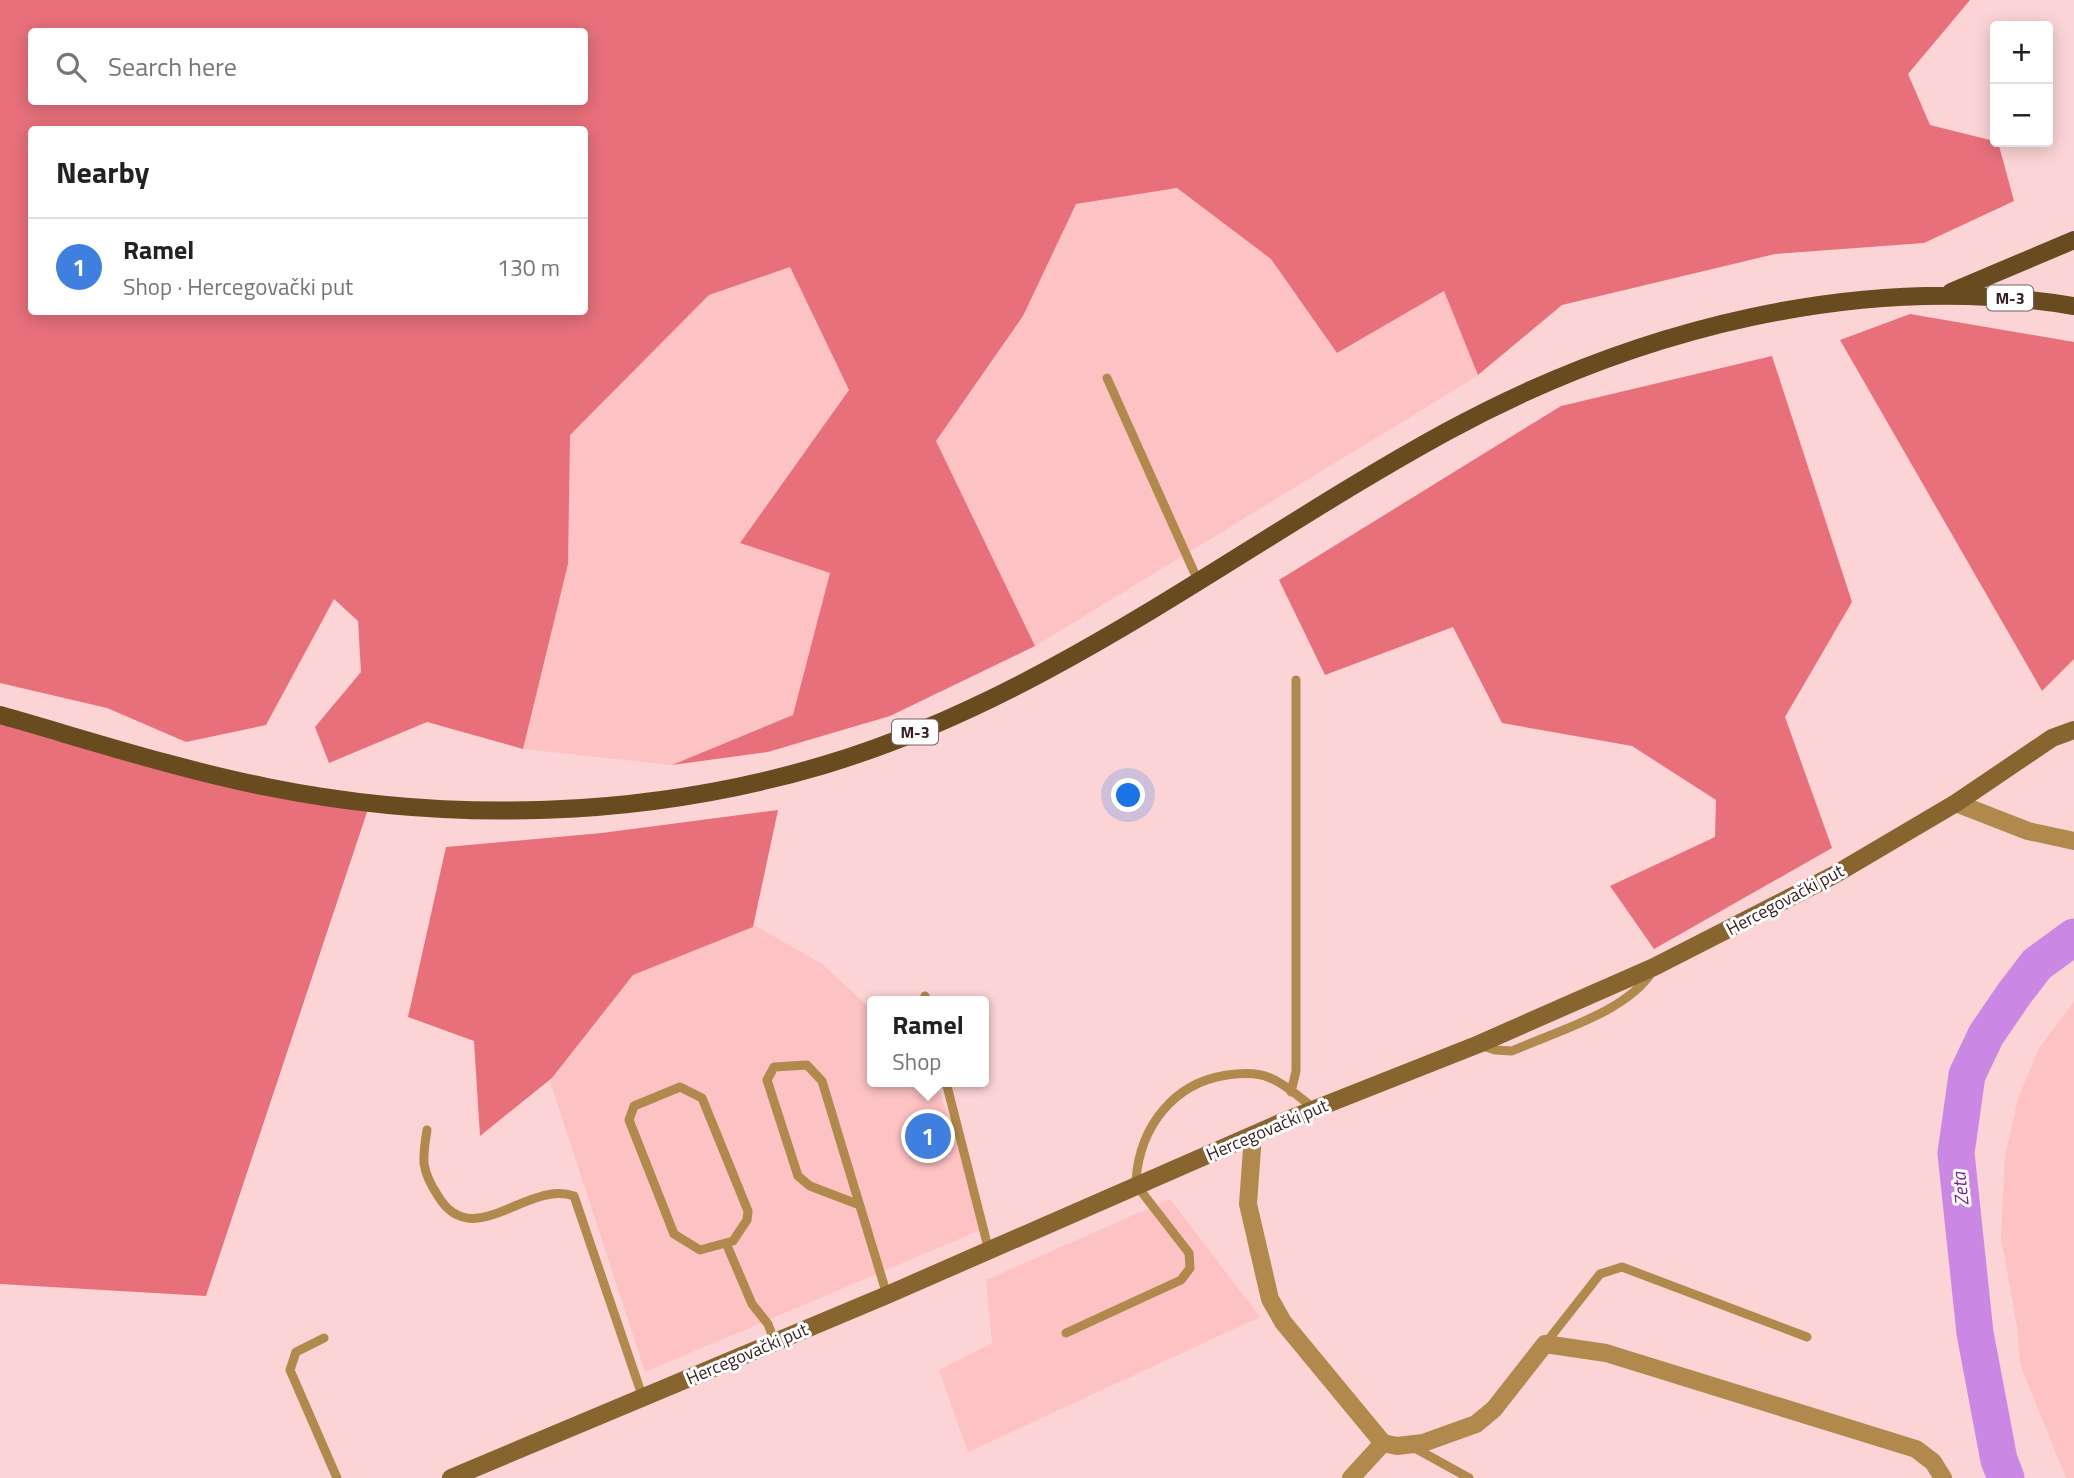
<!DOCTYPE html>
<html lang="en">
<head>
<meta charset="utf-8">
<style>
  :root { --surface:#fff; --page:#f2f2f2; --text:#222; --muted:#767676; --line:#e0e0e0; --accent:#2a7475 }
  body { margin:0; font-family:"Titillium Web",sans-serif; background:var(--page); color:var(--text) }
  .controls { position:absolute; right:21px; top:21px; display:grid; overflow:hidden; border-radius:7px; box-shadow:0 4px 18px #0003 }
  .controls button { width:63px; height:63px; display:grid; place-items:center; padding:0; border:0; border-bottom:2px solid var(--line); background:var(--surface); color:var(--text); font:35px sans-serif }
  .you { position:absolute; left:1129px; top:796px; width:24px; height:24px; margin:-18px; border:5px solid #fff; border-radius:50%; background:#1a73e8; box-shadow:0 0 0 10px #1a73e833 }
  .badge { display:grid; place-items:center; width:46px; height:46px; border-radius:50%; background:var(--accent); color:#fff; font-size:23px; font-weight:700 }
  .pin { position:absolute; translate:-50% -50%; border:4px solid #fff; box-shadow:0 2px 7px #0006 }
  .popup { position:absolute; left:867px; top:996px; width:122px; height:91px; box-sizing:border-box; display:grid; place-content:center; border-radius:7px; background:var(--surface); filter:drop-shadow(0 2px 5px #0005); font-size:23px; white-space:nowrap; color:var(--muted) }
  .popup b { font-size:26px; color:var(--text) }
  .popup::after { content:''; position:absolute; left:50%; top:100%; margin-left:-14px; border:14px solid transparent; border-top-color:var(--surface) }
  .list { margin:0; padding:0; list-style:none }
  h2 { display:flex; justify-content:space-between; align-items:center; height:91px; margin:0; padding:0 28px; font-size:30px }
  h2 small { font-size:23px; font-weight:400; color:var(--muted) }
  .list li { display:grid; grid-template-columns:46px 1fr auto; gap:21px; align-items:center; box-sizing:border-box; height:98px; padding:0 28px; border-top:2px solid var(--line) }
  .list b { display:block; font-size:26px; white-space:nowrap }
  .list p { margin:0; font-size:23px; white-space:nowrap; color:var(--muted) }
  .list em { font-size:23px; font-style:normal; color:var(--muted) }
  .icon { flex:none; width:38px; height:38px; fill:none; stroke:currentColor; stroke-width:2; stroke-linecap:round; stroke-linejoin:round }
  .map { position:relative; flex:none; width:2074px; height:1478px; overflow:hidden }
  .search { position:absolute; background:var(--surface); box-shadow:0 4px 18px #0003; left:28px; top:28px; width:560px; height:77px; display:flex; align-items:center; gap:18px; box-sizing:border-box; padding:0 24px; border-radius:7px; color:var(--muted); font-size:26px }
  .panel { position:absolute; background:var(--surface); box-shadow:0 4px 18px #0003; left:28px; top:126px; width:560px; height:189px; border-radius:7px }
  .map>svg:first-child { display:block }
</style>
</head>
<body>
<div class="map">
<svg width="2074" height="1478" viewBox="0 0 2074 1478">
  <rect width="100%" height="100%" fill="#fcd4d5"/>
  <path fill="#fdc2c4" d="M 1177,188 L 1271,259 L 1337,353 L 1444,291 L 1479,375 L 1035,646 L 936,441 L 1023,316 L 1075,204 Z
    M 790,267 L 849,390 L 741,542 L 831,573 L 793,715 L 672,765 L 523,749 L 568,564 L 569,435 L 709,295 Z
    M 756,926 L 822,964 L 872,1010 L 872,1082 L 937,1082 L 983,1229 L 645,1372 L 550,1081 L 633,975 Z
    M 2074,1002 L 2074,1478 L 2066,1478 L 2020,1364 L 2017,1326 L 2001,1238 L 2005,1156 L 2018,1098 L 2039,1048 Z
    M 1170,1199 L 1260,1317 L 968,1452 L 939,1370 L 992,1343 L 986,1280 Z"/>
  <path fill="#e7707b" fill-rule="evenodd" d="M 0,0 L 1970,0 L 1908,74 L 1930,125 L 1998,142 L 2014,201 L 1924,243 L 1775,254 L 1562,305 L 1478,375 L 1444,291 L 1337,353 L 1271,259 L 1177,188 L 1076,204 L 1023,316 L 936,441 L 1035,646 L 890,716 L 768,752 L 672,765 L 793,715 L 830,573 L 740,543 L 849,390 L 790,267 L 709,295 L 570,435 L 568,564 L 523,749 L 427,722 L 329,763 L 315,727 L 361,672 L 358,621 L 334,599 L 266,725 L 186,742 L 107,708 L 0,683 ZM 32,32 L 584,32 L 584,102 L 32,102 ZM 32,130 L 584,130 L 584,312 L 32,312 Z
    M 1910,314 L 2074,342 L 2074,659 L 2042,691 L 1840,340 Z
    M 1772,356 L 1852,602 L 1785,717 L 1832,848 L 1654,949 L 1610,886 L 1715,837 L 1716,800 L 1632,746 L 1502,723 L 1453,627 L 1325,675 L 1279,580 L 1561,406 Z
    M 0,715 L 206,772 L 370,803 L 206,1296 L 0,1284 Z
    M 778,810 L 753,927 L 633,975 L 552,1078 L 480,1136 L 474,1041 L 408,1017 L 446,847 L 602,833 Z"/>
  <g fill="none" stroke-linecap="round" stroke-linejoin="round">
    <path stroke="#cb87e4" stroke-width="37" d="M 2006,1478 L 1999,1460 L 1975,1333 L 1956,1153 L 1967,1075 L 1986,1035 L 2014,994 L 2037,964 L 2074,937"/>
    <path stroke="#b2894c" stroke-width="9" d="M 1107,378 L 1199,583
      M 925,996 L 926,1001
      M 1480,1045 L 1495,1050 L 1512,1051 C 1556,1031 1625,1013 1652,972
      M 946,1082 L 989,1251
      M 680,1087 L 702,1098 L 748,1211 L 747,1220 L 733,1241 L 700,1250 L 674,1234 L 629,1120 L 634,1106 Z
      M 1291,1092 L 1296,1071 L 1296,680
      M 427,1130 C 422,1160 421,1170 438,1196 C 473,1254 528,1179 574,1196 L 643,1398
      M 857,1204 L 810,1186 L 798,1176 L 767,1080 L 774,1067 L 807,1065 L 822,1081 L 887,1295
      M 726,1243 L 752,1304 L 768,1324 L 775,1343
      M 1066,1333 L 1181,1280 L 1190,1268 L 1189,1253 L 1137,1186 L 1136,1180 C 1140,1127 1173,1083 1227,1075 C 1241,1073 1258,1072 1270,1078 C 1286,1084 1301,1099 1315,1109
      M 324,1338 L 296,1352 L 290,1370 L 337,1478
      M 1545,1344 L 1600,1274 L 1622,1267 L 1807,1337
      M 1413,1447 L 1469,1478"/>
    <path stroke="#b2894c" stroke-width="18" d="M 1956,803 L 2028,831 L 2074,841
      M 1253,1135 L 1248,1204 L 1270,1299 L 1283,1322 L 1383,1443 L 1397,1446 L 1423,1443 L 1476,1424 L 1494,1409 L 1545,1344 L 1606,1353 L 1916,1449 L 1933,1462 L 1943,1478
      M 1351,1478 L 1383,1443"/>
    <path stroke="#88652e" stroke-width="18" d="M 451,1478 L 887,1295 L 1287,1120 L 1479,1044 L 1654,967 L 1834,875 L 1956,803 L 2052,738 L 2074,730"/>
    <path stroke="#684c20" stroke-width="18" d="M 1951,292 L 2074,240
      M 0,715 C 88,740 177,769 267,787 C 450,824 645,818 824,765 C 1052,697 1241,544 1446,432 C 1635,329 1860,271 2074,306"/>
  </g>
  <g text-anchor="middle" stroke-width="6" stroke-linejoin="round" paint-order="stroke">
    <g fill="#fff" stroke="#726263" stroke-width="2">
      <rect x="1987" y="285.5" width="46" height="25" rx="5"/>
      <rect x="892" y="719.5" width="46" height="25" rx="5"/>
    </g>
    <g font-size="16" font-weight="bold" fill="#361e20">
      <text x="2010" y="304">M-3</text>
      <text x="915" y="738">M-3</text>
    </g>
    <g font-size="18" fill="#361e20" stroke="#fff">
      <text transform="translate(1785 900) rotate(-28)" y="6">Hercegovački put</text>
      <text transform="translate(1267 1130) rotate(-23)" y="6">Hercegovački put</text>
      <text transform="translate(747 1354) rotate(-23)" y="6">Hercegovački put</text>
    </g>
    <g font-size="19" font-style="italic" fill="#752291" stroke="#fff">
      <text transform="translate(1960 1189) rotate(-96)" y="7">Zeta</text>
    </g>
  </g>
</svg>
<div class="controls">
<button>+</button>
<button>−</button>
</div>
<div class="you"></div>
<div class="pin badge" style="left:928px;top:1136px;background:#3f7fe0">1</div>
<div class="popup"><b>Ramel</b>Shop</div>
<div class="search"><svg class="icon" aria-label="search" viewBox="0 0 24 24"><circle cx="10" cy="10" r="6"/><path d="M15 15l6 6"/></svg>Search here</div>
<section class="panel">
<h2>Nearby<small></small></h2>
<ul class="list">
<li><span class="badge" style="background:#3f7fe0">1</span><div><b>Ramel</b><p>Shop · Hercegovački put</p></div><em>130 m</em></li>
</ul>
</section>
</div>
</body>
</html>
